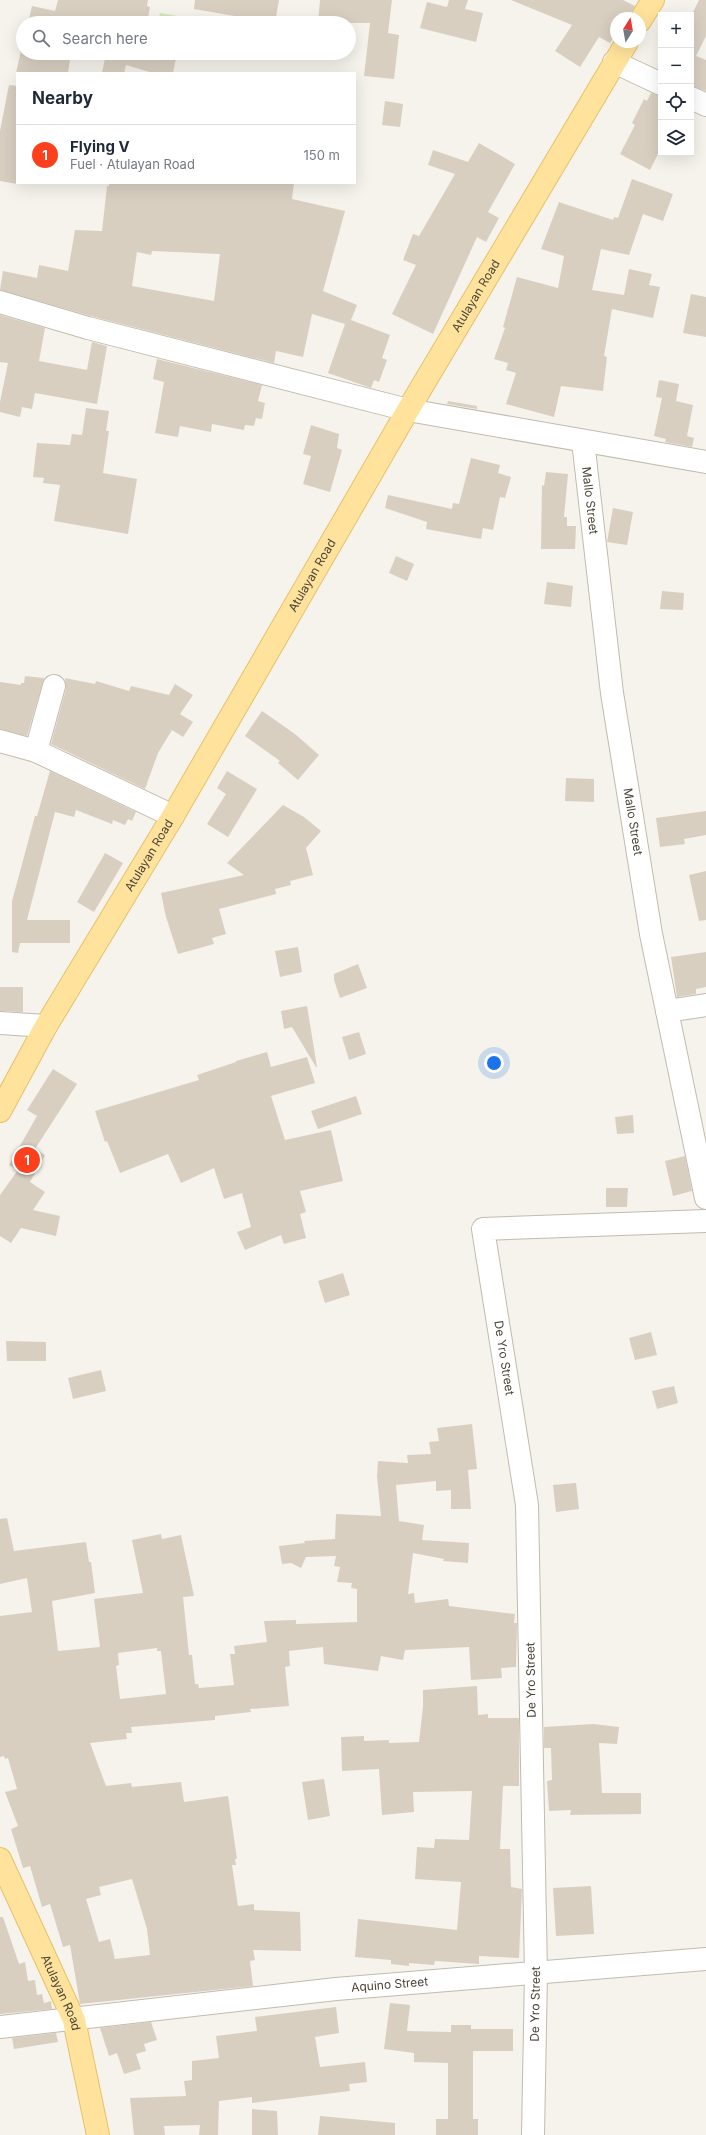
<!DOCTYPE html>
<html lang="en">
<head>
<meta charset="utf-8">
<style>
  :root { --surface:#fff; --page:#f2f2f3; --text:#1f2937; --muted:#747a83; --line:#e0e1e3; --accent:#fc3f1d }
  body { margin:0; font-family:Inter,sans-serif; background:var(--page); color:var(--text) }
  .controls { position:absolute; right:12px; top:12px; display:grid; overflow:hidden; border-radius:0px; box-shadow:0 4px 16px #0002 }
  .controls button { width:36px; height:36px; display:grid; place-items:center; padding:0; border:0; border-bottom:1px solid var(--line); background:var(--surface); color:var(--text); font:20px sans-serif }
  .compass { position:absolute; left:610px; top:12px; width:36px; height:36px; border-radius:50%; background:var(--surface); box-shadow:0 4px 16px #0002; rotate:11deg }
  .you { position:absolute; left:494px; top:1063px; width:14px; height:14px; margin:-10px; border:3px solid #fff; border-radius:50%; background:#1a73e8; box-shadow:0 0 0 6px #1a73e833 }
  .badge { display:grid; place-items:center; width:26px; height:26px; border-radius:50%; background:var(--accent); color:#fff; font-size:13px; font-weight:700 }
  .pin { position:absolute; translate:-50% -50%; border:2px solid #fff; box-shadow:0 1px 4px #0006 }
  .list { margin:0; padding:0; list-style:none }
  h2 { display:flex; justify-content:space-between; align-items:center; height:52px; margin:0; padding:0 16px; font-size:17px }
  h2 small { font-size:13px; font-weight:400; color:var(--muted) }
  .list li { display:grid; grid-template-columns:26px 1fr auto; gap:12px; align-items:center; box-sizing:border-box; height:60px; padding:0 16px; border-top:1px solid var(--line) }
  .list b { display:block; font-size:15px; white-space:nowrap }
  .list p { margin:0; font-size:13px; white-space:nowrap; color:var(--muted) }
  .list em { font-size:13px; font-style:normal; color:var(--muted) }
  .icon { flex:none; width:22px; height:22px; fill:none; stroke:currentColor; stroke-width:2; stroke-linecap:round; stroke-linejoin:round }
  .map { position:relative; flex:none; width:706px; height:2135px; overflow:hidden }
  .search { position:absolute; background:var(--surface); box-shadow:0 4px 16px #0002; left:16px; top:16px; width:340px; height:44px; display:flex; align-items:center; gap:10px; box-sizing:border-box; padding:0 14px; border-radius:22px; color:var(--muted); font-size:15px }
  .panel { position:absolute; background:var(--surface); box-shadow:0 4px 16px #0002; left:16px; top:72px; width:340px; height:112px; border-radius:0px }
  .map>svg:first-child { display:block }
</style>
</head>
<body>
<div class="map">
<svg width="706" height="2135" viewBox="0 0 706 2135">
  <rect width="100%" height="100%" fill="#f6f3ec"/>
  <path fill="#d2eab5" d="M 160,13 L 218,23 L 158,23 Z"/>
  <path fill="#d8cfc1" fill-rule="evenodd" d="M 58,0 L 148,0 L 147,6 L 150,7 L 147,23 L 28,23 L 32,6 L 55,11 Z
    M 195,0 L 279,0 L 275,23 L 194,9 Z
    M 320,0 L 392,0 L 388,33 L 399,35 L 394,79 L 364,76 L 370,23 L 318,23 Z
    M 449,0 L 468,0 L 465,9 L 483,13 L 476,42 L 420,28 L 427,2 L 447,7 Z
    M 511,0 L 623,0 L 635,6 L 628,18 L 616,18 L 616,34 L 610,43 L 599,37 L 580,67 L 555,51 L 572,25 Z
    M 699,0 L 706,0 L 706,36 L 696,56 L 706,60 L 706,91 L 691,86 L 691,16 Z
    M 23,42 L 23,53 L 71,53 L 68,73 L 16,73 Z
    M 106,53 L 177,53 L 173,73 L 153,73 L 126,65 L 124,73 L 102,73 Z
    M 9,85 L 17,86 L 17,184 L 0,181 L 0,131 Z
    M 651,93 L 661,96 L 661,148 L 650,170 L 620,154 L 635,125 L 632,123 L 644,99 L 647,101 Z
    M 385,101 L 403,104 L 400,127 L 382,125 Z
    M 479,143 L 515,164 L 488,212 L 499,218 L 486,242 L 477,237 L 433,334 L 392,314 L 416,265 L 403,260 L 413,234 L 419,236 L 455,174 L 428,165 L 433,150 L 468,162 Z
    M 632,179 L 673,194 L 663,221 L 643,214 L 629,255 L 601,249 L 592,290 L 624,295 L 629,269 L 652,274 L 649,285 L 660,287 L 653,318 L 612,309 L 604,356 L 607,357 L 603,391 L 561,386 L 554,417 L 506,404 L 516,373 L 506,370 L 508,363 L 494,359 L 505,328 L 503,327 L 517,277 L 558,288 L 564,256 L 541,249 L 559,202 L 613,220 L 614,217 L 618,218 Z
    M 109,183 L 294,183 L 292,199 L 345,211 L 323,291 L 357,305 L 351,320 L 390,335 L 382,358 L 387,360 L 379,382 L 374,380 L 371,388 L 328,373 L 345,324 L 312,314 L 303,357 L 276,351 L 274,363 L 91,316 L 0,290 L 3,271 L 37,278 L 39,265 L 68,271 L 75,230 L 102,231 L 107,186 L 109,186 ZM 152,251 L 220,254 L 214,301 L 132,286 L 137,252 L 151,255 Z
    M 691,294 L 706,297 L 706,337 L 683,333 Z
    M 0,315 L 45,328 L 39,361 L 87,370 L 92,342 L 107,346 L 97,404 L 35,393 L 32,409 L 22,407 L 20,417 L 0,412 L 0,402 L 8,363 L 0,362 Z
    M 157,359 L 262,385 L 258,401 L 265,403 L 262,419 L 256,418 L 254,426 L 245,425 L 244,430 L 212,424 L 211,432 L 180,426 L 178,437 L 155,433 L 164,382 L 153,379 Z
    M 659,380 L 679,384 L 676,401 L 693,405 L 687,436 L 694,438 L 692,447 L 665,442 L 666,439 L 654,436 L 662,398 L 656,397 Z
    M 448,401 L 477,406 L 477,409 L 447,404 Z
    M 86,408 L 109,411 L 106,431 L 109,431 L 103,473 L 137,479 L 128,534 L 54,521 L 60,485 L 43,483 L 44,478 L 33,477 L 37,443 L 70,445 L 72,434 L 82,435 Z
    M 311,425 L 339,434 L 337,448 L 342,450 L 330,492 L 303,484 L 311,456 L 303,454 Z
    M 471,458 L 500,465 L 498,473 L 511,477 L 505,498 L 500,497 L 493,530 L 483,528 L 481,539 L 426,529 L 427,522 L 385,508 L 388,495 L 452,509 L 453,503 L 459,504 Z
    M 546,472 L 568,474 L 564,517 L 567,517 L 567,526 L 576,526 L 575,549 L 541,549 L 542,485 L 544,486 Z
    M 613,508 L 633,512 L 627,545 L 607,542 Z
    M 396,556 L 414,564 L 407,581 L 389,573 Z
    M 547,582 L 573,586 L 571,607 L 544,604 Z
    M 662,591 L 684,593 L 683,610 L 660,609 Z
    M 25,676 L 44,678 L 27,736 L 0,729 L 0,682 L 21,685 L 21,683 L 24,683 Z
    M 65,678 L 95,684 L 96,681 L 129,691 L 131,686 L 169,695 L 175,684 L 193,695 L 180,714 L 193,722 L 183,737 L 172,730 L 158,753 L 145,789 L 51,744 L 66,689 Z
    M 262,711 L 295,734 L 319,755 L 298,780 L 278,763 L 280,761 L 245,736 Z
    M 50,771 L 136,812 L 132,821 L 128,819 L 125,825 L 113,820 L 112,824 L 76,810 L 74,817 L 55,812 L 27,920 L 70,920 L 70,943 L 20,943 L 18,953 L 12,952 L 12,901 L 35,816 L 37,816 Z
    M 227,771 L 257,789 L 228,837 L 207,824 L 226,794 L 217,788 Z
    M 566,778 L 594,779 L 594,802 L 565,801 Z
    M 283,805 L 304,817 L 321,831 L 306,848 L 313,875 L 290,881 L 291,885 L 275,889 L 276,894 L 219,909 L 226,934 L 212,938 L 214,944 L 178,954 L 166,917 L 161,893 L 244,875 L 227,863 Z
    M 706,811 L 706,835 L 684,839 L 685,844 L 660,847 L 656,818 Z
    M 105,853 L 123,863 L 94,912 L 77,902 Z
    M 706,871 L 706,920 L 699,921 L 689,875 Z
    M 298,947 L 302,972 L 280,977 L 275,951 Z
    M 706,952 L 706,987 L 696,989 L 696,994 L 677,997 L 671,957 Z
    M 358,964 L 367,988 L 340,998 L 334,980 L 334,974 Z
    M 0,987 L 23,987 L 23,1012 L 0,1011 Z
    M 307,1006 L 317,1067 L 316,1067 L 292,1027 L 284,1029 L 281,1011 Z
    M 359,1032 L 366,1054 L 349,1060 L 342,1037 Z
    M 267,1052 L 271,1067 L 307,1057 L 315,1083 L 271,1096 L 285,1140 L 331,1130 L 343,1181 L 300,1191 L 306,1212 L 300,1214 L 306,1238 L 284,1244 L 281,1235 L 245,1250 L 237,1232 L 251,1227 L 242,1193 L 224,1199 L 214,1168 L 181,1183 L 168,1154 L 120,1173 L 107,1141 L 105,1142 L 95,1111 L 199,1080 L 197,1075 L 236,1062 L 236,1061 Z
    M 53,1069 L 77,1084 L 35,1149 L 45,1155 L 30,1182 L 45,1192 L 33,1210 L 60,1216 L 56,1236 L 21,1228 L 11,1243 L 0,1236 L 0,1195 L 18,1170 L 9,1165 L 37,1116 L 27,1110 Z
    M 356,1096 L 362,1114 L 318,1129 L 311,1111 Z
    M 633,1115 L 634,1133 L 617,1134 L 615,1117 Z
    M 685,1156 L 692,1191 L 673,1196 L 665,1161 Z
    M 606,1188 L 628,1188 L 627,1207 L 606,1207 Z
    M 343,1273 L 350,1295 L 325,1303 L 318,1281 Z
    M 651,1332 L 657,1355 L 635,1360 L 629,1338 Z
    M 6,1341 L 46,1342 L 46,1361 L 7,1361 Z
    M 101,1370 L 106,1391 L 73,1399 L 68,1378 Z
    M 674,1386 L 678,1403 L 657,1409 L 652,1391 Z
    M 472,1424 L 477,1469 L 468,1470 L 471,1509 L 451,1509 L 451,1490 L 436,1491 L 436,1481 L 396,1485 L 399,1521 L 424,1525 L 422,1540 L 469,1543 L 468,1563 L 443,1561 L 444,1559 L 413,1553 L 408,1594 L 414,1593 L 415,1603 L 448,1599 L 449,1606 L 515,1614 L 514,1623 L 517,1623 L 516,1667 L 501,1668 L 502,1678 L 471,1680 L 469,1647 L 405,1650 L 403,1660 L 381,1656 L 378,1671 L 324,1664 L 323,1647 L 289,1651 L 290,1666 L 285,1667 L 289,1706 L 250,1709 L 251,1712 L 215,1716 L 215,1720 L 131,1727 L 132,1733 L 126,1733 L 127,1739 L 90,1743 L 106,1786 L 131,1783 L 132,1787 L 181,1782 L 184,1802 L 228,1796 L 237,1859 L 235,1859 L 236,1865 L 232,1865 L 238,1906 L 254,1904 L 254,1910 L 300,1912 L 301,1951 L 253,1950 L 255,1960 L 250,1961 L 253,1986 L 80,2004 L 70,1945 L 63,1947 L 50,1904 L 42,1907 L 30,1866 L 23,1868 L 11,1829 L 18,1826 L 5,1792 L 17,1789 L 8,1758 L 5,1759 L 4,1756 L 0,1757 L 0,1616 L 32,1612 L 27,1578 L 0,1584 L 0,1519 L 7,1518 L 14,1551 L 86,1542 L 89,1562 L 91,1562 L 95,1593 L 52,1601 L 58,1651 L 100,1647 L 94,1599 L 143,1593 L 132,1540 L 161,1534 L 162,1539 L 181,1535 L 194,1596 L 183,1597 L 189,1655 L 192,1655 L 195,1684 L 198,1684 L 199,1688 L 234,1685 L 230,1654 L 235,1654 L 234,1646 L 267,1642 L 264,1621 L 296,1620 L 296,1624 L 357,1622 L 357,1589 L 351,1588 L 352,1583 L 337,1582 L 340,1567 L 334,1566 L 336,1556 L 306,1557 L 301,1568 L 291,1563 L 282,1564 L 279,1546 L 305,1543 L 304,1541 L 335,1539 L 336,1514 L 381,1516 L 377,1477 L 378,1461 L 408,1463 L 407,1455 L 431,1454 L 429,1442 L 439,1441 L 437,1428 ZM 157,1648 L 157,1651 L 161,1651 L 166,1694 L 120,1699 L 116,1666 L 119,1665 L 118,1653 ZM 132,1879 L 147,1929 L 150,1955 L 115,1959 L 110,1939 L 99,1942 L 86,1899 L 101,1895 L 99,1887 Z
    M 576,1483 L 579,1509 L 556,1512 L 553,1485 Z
    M 477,1686 L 478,1715 L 488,1714 L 488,1718 L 519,1718 L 519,1786 L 503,1786 L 500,1849 L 510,1849 L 511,1887 L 522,1889 L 519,1958 L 479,1956 L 479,1964 L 435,1961 L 434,1965 L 409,1963 L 409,1966 L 391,1964 L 391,1960 L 355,1957 L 358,1919 L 457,1930 L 461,1882 L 415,1879 L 417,1847 L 434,1848 L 435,1839 L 469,1840 L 472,1791 L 413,1792 L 414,1812 L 382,1815 L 379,1769 L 342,1771 L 341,1737 L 364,1736 L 364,1741 L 389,1740 L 389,1743 L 419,1742 L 423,1707 L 423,1690 Z
    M 593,1724 L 619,1727 L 617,1744 L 599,1743 L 602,1793 L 641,1793 L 641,1814 L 570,1815 L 571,1810 L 549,1811 L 547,1781 L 552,1780 L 551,1748 L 544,1748 L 544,1727 Z
    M 324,1779 L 330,1816 L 308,1820 L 302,1782 Z
    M 591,1886 L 594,1934 L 556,1936 L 553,1888 Z
    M 0,1917 L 3,1917 L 19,1964 L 25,1962 L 28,1981 L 35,1980 L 37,1995 L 42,1994 L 44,2003 L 51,2001 L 52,2009 L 0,2014 Z
    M 390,2003 L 410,2005 L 407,2031 L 451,2032 L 451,2025 L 471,2025 L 471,2029 L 513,2029 L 513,2051 L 473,2051 L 473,2119 L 478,2119 L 478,2135 L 436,2135 L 436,2119 L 448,2119 L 448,2063 L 414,2062 L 414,2053 L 384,2049 Z
    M 336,2007 L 339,2033 L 315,2037 L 320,2067 L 365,2062 L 367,2082 L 349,2084 L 350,2091 L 252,2103 L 252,2097 L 219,2101 L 218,2135 L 199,2135 L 200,2125 L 164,2126 L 165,2135 L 134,2135 L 130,2098 L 186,2096 L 184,2081 L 192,2080 L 192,2061 L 219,2058 L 216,2036 L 257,2031 L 255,2017 Z
    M 151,2022 L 157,2040 L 144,2044 L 146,2051 L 136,2054 L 141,2069 L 124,2074 L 117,2053 L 109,2056 L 100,2028 Z
    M 56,2033 L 58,2042 L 14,2049 L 12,2038 Z
    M 252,2109 L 277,2111 L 278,2135 L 252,2135 Z
    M 320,2116 L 395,2123 L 395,2135 L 318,2135 Z"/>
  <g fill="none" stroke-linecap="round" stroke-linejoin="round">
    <defs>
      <g id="minor">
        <path d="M 614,62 L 661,84"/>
        <path d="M 691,98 L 706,105"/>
        <path d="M 0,302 L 88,328 L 408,410 L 706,462"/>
        <path id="s1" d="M 583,441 L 612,693 L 651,934 L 706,1198"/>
        <path d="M 0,741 L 36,751 L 173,816"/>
        <path d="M 36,751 L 54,686"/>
        <path d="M 667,1011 L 706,1005"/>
        <path d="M 0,1023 L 46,1026"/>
        <path id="s2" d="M 0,2027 L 336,1989 L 706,1959"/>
        <path id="s3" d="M 533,2135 L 536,1973 L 527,1505 L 483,1229 L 706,1221"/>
      </g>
      <g id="major">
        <path d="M 640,21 L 653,0"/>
        <path id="s4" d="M 0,1111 L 46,1026 L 173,816 L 408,410 L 627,42"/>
        <path id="s5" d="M 0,1859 L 74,2020 L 98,2135"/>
      </g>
    </defs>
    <use href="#minor" stroke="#c2bbae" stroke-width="24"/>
    <use href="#major" stroke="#e6c16a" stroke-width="24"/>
    <use href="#minor" stroke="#fff" stroke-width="22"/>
    <use href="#major" stroke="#ffe39c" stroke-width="22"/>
  </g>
  <g text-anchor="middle" stroke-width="3.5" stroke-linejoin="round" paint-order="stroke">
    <g font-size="12" fill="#4b4439" stroke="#fff">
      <text dy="4" stroke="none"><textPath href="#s4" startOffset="944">Atulayan Road</textPath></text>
      <text dy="4" stroke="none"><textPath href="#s1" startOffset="60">Mallo Street</textPath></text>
      <text dy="4" stroke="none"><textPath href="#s4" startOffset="620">Atulayan Road</textPath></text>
      <text dy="4" stroke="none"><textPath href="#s1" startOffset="384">Mallo Street</textPath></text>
      <text dy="4" stroke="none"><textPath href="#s4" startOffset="296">Atulayan Road</textPath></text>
      <text transform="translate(504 1358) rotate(81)" y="4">De Yro Street</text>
      <text transform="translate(531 1680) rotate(-91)" y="4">De Yro Street</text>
      <text dy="4" stroke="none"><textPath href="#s2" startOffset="392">Aquino Street</textPath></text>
      <text dy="4" stroke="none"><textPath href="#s5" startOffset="147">Atulayan Road</textPath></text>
      <text dy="4" stroke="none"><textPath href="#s3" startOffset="131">De Yro Street</textPath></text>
    </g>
  </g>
</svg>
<div class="controls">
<button>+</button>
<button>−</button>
<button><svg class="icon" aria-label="locate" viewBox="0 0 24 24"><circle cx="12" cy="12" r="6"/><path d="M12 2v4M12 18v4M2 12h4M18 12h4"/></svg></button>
<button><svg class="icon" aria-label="layers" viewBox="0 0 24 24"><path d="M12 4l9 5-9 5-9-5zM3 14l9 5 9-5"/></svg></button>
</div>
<svg class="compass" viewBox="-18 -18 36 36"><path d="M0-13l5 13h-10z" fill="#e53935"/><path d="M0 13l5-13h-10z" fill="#747a83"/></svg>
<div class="you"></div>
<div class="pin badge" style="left:27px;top:1160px">1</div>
<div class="search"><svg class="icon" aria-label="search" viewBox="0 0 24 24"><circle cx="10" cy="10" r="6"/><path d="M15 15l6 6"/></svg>Search here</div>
<section class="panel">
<h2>Nearby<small></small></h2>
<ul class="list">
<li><span class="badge">1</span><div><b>Flying V</b><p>Fuel · Atulayan Road</p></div><em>150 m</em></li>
</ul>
</section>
</div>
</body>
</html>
